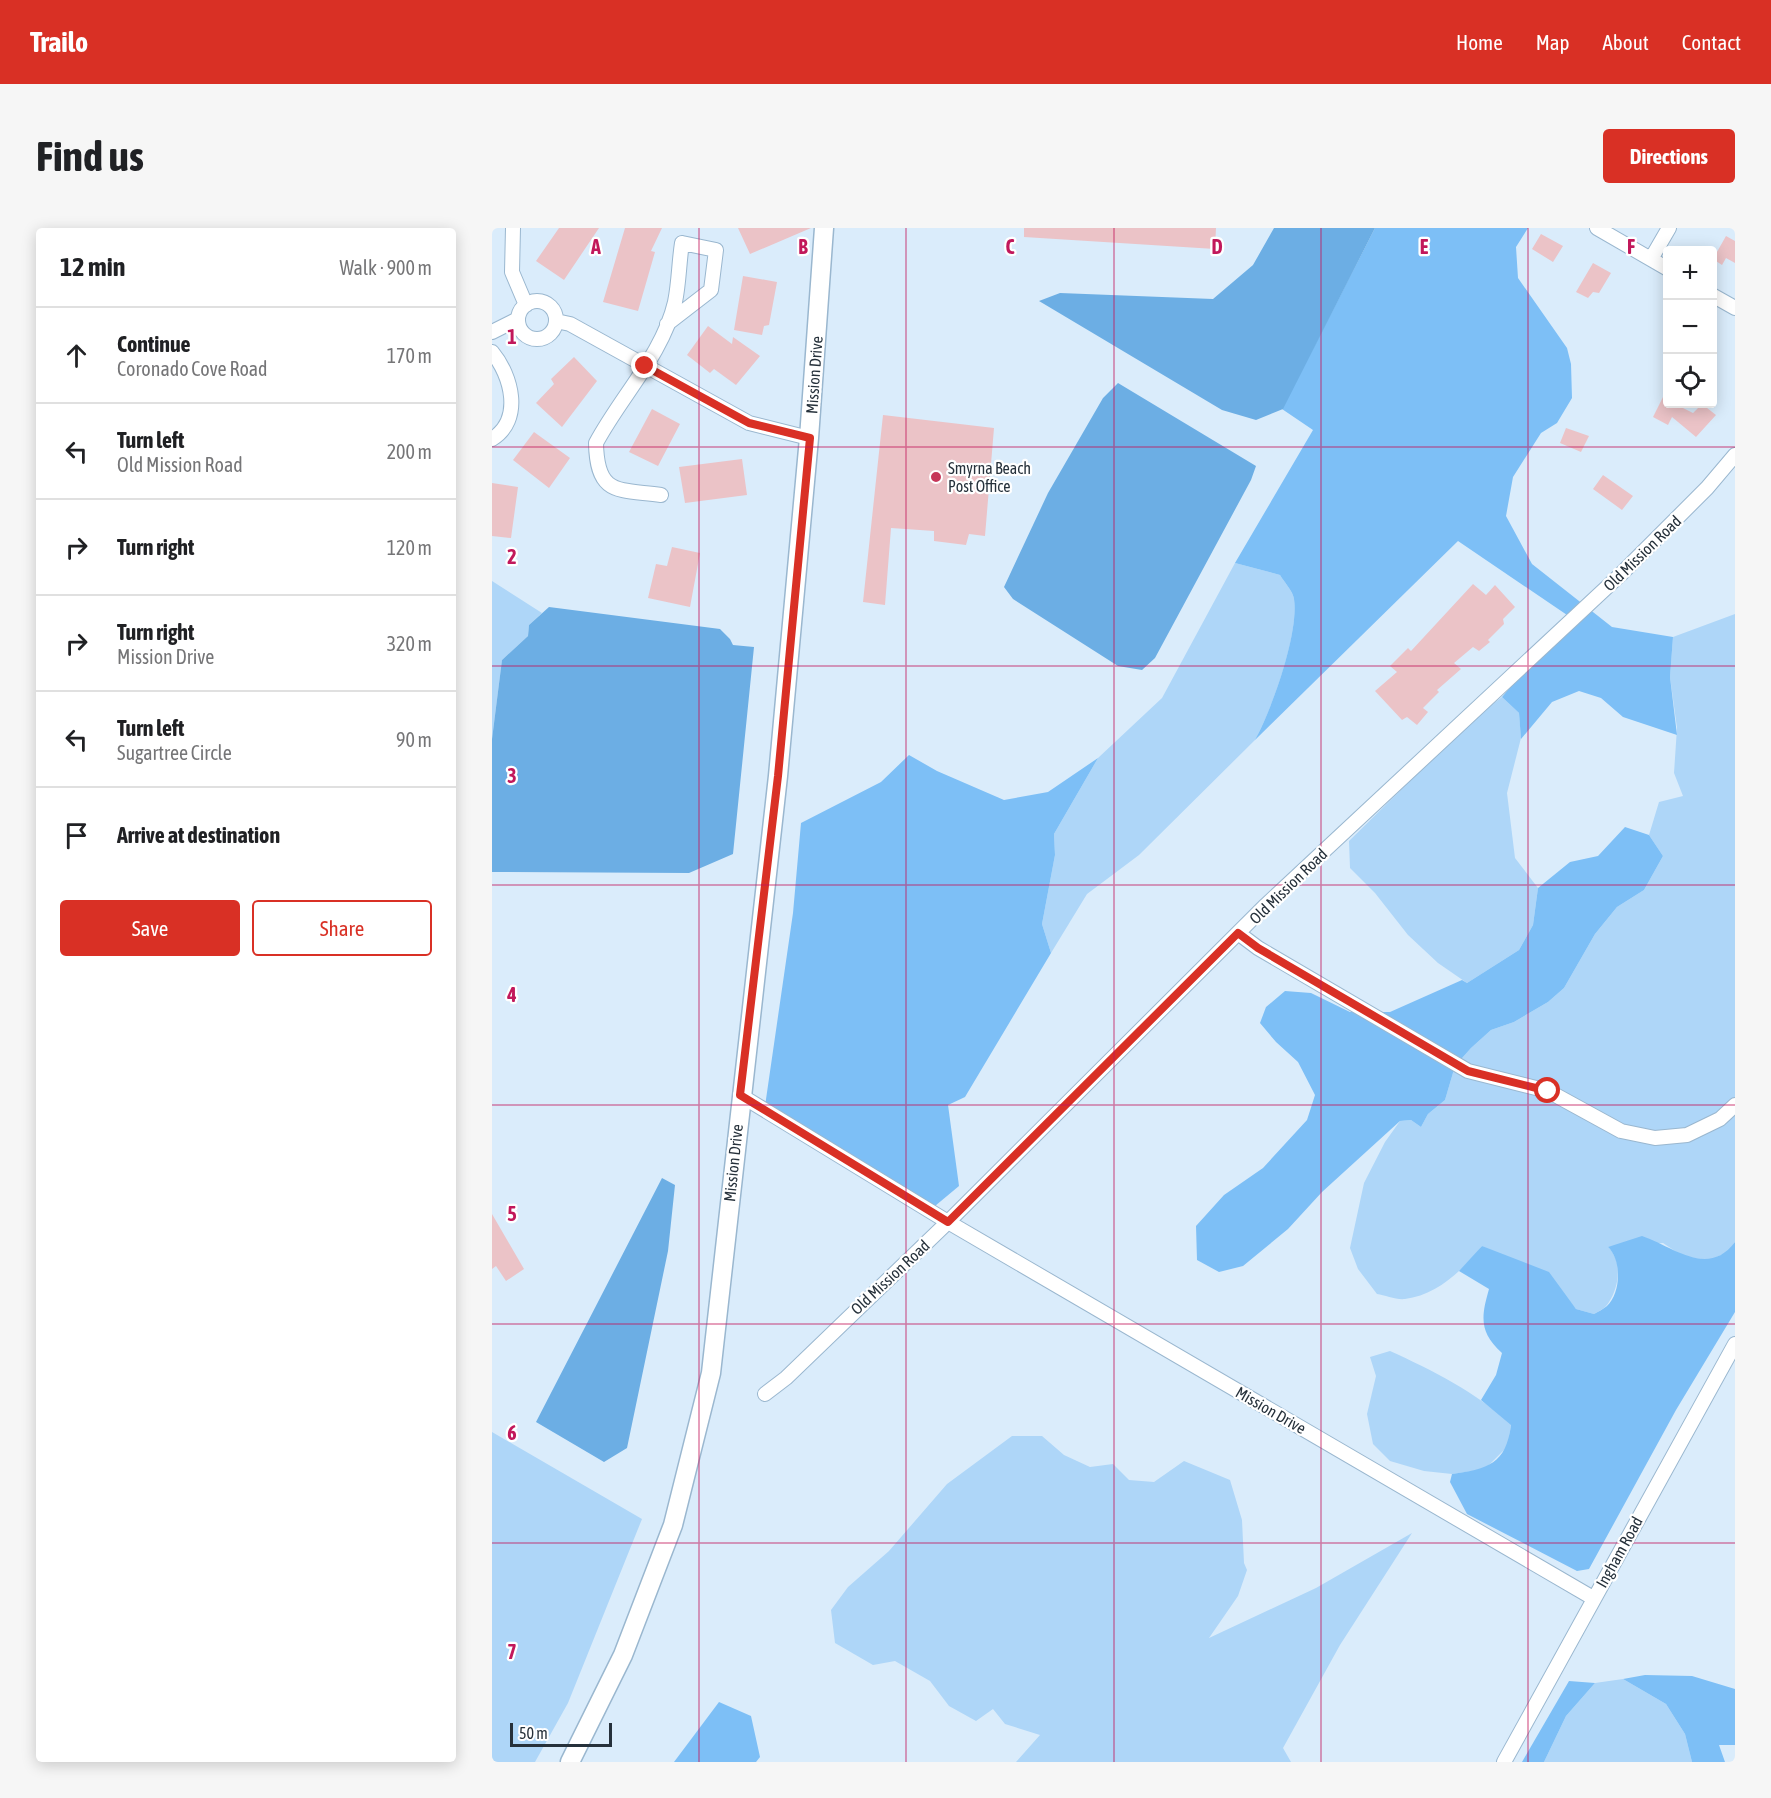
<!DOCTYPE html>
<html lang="en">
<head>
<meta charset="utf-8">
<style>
  :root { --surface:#fff; --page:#f6f6f6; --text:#202124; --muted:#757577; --line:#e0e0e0; --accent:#d93025 }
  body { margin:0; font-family:"Asap Condensed",sans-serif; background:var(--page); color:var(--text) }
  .controls { position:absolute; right:18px; top:18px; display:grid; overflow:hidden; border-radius:6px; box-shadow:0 3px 15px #0003 }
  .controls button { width:54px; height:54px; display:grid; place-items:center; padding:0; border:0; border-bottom:2px solid var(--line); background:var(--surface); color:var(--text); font:30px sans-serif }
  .scale { position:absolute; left:18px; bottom:15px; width:102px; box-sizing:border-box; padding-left:6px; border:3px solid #26313b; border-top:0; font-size:16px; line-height:21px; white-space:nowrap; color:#26313b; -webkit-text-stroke:4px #fff; paint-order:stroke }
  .stop { position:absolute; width:18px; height:18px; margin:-14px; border:4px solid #d93025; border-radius:50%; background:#fff }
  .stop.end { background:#d93025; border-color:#fff; box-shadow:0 2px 6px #0008 }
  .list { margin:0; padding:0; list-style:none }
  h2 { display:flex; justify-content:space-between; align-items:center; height:78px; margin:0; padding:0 24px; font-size:26px }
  h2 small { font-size:20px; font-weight:400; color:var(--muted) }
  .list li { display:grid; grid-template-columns:39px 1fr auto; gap:18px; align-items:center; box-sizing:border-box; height:96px; padding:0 24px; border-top:2px solid var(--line) }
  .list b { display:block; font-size:22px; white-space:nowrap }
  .list p { margin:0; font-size:20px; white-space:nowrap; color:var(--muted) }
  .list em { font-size:20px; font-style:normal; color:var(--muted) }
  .actions { display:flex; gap:12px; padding:18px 24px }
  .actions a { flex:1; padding:14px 0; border:2px solid var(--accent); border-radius:6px; text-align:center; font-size:21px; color:var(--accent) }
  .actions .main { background:var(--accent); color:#fff }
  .icon { flex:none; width:33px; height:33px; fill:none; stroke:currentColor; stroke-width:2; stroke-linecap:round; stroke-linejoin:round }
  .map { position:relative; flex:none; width:1243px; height:1534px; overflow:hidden; border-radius:6px }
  header { display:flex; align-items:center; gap:36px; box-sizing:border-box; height:84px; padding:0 30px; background:var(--accent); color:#fff }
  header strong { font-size:28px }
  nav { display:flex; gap:33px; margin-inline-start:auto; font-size:21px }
  .intro { display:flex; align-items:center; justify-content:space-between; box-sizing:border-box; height:144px; padding:0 36px }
  h1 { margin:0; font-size:42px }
  .button { padding:15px 27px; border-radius:6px; background:var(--accent); color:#fff; font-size:21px; font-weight:700 }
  main { display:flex; gap:36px; padding:0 36px }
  aside { flex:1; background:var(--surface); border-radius:6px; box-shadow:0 3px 15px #0003 }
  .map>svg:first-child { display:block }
</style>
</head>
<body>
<header>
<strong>Trailo</strong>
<nav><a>Home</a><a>Map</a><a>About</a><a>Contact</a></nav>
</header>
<div class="intro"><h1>Find us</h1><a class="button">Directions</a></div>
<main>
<aside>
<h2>12 min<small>Walk · 900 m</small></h2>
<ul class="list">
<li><svg class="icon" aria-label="ahead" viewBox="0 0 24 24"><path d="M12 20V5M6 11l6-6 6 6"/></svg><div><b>Continue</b><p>Coronado Cove Road</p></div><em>170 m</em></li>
<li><svg class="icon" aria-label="left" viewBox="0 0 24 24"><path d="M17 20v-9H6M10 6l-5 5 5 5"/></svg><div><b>Turn left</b><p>Old Mission Road</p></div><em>200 m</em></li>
<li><svg class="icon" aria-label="right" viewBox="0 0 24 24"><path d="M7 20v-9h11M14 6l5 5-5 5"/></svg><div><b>Turn right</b></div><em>120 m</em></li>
<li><svg class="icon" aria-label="right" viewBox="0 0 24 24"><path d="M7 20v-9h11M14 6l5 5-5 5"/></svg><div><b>Turn right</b><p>Mission Drive</p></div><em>320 m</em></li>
<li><svg class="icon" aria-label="left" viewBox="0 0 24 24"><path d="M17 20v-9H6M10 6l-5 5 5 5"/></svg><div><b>Turn left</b><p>Sugartree Circle</p></div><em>90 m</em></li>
<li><svg class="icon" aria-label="arrive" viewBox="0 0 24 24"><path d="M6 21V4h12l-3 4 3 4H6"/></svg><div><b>Arrive at destination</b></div></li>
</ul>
<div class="actions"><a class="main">Save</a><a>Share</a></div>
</aside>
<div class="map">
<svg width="1243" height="1534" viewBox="0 0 1243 1534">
  <rect width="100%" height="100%" fill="#daecfb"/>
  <path fill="#aed6f8" d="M 743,335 L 788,347 C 792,354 801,363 802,371 C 807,406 780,481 763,512 L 647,627 L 595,666 L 559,725 L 550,696 L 563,627 L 562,606 L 606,530 L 670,470 Z
    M 0,353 L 50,385 L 37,397 L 36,408 L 10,432 L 0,511 Z
    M 1243,386 L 1243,1014 L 1237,1023 L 1219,1032 L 1192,1029 L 1171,1015 L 1116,1019 C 1131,1033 1127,1059 1117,1074 C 1114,1080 1107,1083 1102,1086 L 1084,1081 L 1073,1068 L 990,1018 C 971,1042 945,1067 913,1071 C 904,1072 893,1067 885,1066 L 866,1041 L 858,1020 L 872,955 L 893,914 L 908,893 L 919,892 L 929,899 L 936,886 L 953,872 L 963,838 L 979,820 L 999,802 L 1022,794 L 1056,774 L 1072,760 L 1103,706 L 1125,679 L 1152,662 L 1171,628 L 1157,607 L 1167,574 L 1191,568 L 1182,545 L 1185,500 L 1178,449 L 1181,409 Z
    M 1010,469 L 1027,485 L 1029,510 L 1015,565 L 1023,630 L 1046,660 L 1041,697 L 1027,722 L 975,755 L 946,735 L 916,707 L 883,665 L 858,640 L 857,613 L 980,492 Z
    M 898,1123 C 940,1142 985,1165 1019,1196 L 1016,1218 L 993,1241 L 960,1246 L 932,1243 L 898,1233 L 881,1216 L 875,1186 L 884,1148 L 878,1129 Z
    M 0,1204 L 150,1291 L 76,1475 L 43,1534 L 0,1534 Z
    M 520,1208 L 550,1208 L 572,1227 L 598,1239 L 621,1236 L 637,1252 L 662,1254 L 692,1233 L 738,1252 L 750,1292 L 752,1335 L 755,1342 L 746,1368 L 717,1410 L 824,1360 L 920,1305 L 848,1417 L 791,1520 L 799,1534 L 524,1534 L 548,1507 L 513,1496 L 501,1481 L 484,1493 L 457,1478 L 438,1453 L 403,1433 L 381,1437 L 343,1415 L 339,1382 L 356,1359 L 397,1323 L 455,1256 Z
    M 1131,1451 L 1174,1476 L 1193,1506 L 1200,1534 L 1052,1534 L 1074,1488 L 1103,1455 Z"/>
  <path fill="#7dbff6" d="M 883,0 L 1036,0 L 1024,19 L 1026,50 L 1075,120 L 1079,136 L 1080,170 L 1065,195 L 1049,205 L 1021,249 L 1014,288 L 1040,336 L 1120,399 L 1181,409 L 1178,449 L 1185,507 L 1131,489 L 1109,470 L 1087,463 L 1060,474 L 1029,511 L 1027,485 L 1010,469 L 1078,389 L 966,313 L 763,512 C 780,481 807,405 802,371 C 801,363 792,354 788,347 L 743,335 L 821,202 L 790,181 Z
    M 417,527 L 445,543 L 512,572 L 556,564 L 606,530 L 562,606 L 563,627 L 550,696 L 559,725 L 473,869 L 456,877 L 467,958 L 443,978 L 272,885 L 301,685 L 309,595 L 389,554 Z
    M 1133,599 L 1157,607 L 1171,628 L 1152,662 L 1125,679 L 1103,706 L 1072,760 L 1056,774 L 1022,794 L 999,802 L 979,820 L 963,838 L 953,872 L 936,886 L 929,899 L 919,892 L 908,893 L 830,964 L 796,1001 L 751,1038 L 727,1044 L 705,1032 L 704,998 L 732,967 L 771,940 L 815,892 L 823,867 L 806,834 L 784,814 L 768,795 L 774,779 L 793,763 L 819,765 L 858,784 L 898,784 L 970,752 L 975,755 L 1027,722 L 1041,697 L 1046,660 L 1078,634 L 1106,628 Z
    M 1150,1008 C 1182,1019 1216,1050 1243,1014 L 1243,1084 L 1184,1182 L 1097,1341 L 1085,1343 L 975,1286 L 958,1254 L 960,1246 C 996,1241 1014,1236 1019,1197 L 989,1172 L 1004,1147 L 1010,1125 C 987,1104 989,1089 997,1061 L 967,1043 L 990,1018 L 1057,1044 L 1084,1081 L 1102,1086 C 1106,1084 1111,1081 1115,1078 C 1129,1065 1130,1032 1116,1019 Z
    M 1153,1447 L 1200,1448 L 1243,1461 L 1243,1517 L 1227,1517 L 1233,1534 L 1200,1534 L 1193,1506 L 1174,1476 L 1131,1451 Z
    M 1077,1453 L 1103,1455 L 1074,1488 L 1052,1534 L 1030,1534 Z
    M 227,1474 L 259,1488 L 268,1529 L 264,1534 L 182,1534 Z"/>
  <path fill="#6caee4" d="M 782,0 L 883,0 L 791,181 L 764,192 L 730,182 L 547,73 L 568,65 L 721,71 L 761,37 Z
    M 626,155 L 764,238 L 759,252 L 663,430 L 650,442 L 626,438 L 521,371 L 512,359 L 556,265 L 611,170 Z
    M 57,379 L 228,401 L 238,411 L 241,417 L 262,419 L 241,626 L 197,645 L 0,644 L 0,511 L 10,432 L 36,408 L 37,397 Z
    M 170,950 L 183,957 L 176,1023 L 135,1220 L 112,1234 L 44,1194 Z"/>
  <path fill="#ebc3c7" d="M 67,0 L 107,0 L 72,52 L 44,33 Z
    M 133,0 L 170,0 L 159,23 L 163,24 L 146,83 L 111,74 Z
    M 246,0 L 319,0 L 258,26 Z
    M 532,0 L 724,0 L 723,21 L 532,9 Z
    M 1049,6 L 1071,18 L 1061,34 L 1040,21 Z
    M 1234,8 L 1243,13 L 1243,35 L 1234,30 L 1230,37 L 1221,31 Z
    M 1101,35 L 1119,45 L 1107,65 L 1101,64 L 1096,70 L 1084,64 Z
    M 251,48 L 285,54 L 277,97 L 272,98 L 270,107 L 242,102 Z
    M 216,98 L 240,116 L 241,109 L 268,128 L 244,157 L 222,141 L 218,145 L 195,127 Z
    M 82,129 L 105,153 L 70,199 L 44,175 L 62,156 L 59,151 Z
    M 1171,169 L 1176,171 L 1176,176 L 1183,176 L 1201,185 L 1210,176 L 1224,187 L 1204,209 L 1180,189 L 1176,197 L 1161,189 Z
    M 160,181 L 188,196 L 166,238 L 137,224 Z
    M 391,187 L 502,200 L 493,308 L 477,306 L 474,317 L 442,313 L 442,303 L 399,300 L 393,377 L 371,374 Z
    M 1074,200 L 1097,208 L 1089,224 L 1068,215 Z
    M 42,204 L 78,230 L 57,260 L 21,232 Z
    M 250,231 L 255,267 L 193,275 L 187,239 Z
    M 1111,247 L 1141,268 L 1130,282 L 1101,261 Z
    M 0,255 L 26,259 L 19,310 L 0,308 Z
    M 180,319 L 208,325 L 198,379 L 156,370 L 164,336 L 175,338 Z
    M 981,356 L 994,367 L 1003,357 L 1023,379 L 1011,391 L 1012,396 L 996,412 L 998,414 L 987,423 L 981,419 L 962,435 L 969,441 L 945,462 L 947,464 L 931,480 L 936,484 L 925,497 L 915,489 L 910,492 L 883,463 L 905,444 L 898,438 L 916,420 L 919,423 Z
    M 0,986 L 32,1041 L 14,1053 L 4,1038 L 0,1041 Z"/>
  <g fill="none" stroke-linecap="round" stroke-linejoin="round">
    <defs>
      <path id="minor" d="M 21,0 L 20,44 L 34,77
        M 1105,0 L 1176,41
        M 1159,31 L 1177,0
        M 1220,67 L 1243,80
        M26 92a19 19 0 1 1 38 0a19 19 0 1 1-38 0Z
        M 64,93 L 78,96 L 257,195 L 317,210
        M 0,104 L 26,91
        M 0,124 C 20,148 31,192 0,211
        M 169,267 C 126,261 105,268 104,215 C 129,168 171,126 183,74 C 187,55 187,34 190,15 L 224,22 L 219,62 L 175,96
        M 746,705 L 766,720 L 976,843 L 1056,863 L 1129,903 L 1163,910 L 1195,907 L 1228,891 L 1243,877
        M 248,867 L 456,994 L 1101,1370
        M 273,1166 L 294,1150 L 456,994 L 774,677 L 1128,347 L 1215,260 L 1243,227
        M 1012,1534 L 1243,1116"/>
      <path id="tertiary" d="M 78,1534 L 131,1427 L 181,1297 L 219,1145 L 286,548 L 317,210 L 332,0"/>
    </defs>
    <use href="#minor" stroke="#9ab7cf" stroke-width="16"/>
    <use href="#tertiary" stroke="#9ab7cf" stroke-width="21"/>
    <use href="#minor" stroke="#fff" stroke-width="14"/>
    <use href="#tertiary" stroke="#fff" stroke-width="18"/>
  </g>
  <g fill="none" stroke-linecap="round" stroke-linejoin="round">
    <path stroke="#d93025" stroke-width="8" d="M 153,138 L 257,195 L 318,210 L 286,548 L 248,867 L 456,994 L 746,705 L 766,720 L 976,843 L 1056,863"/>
  </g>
  <path fill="none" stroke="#c2185b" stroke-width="1.5" stroke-opacity="0.55" d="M 207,0 L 207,1534M 414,0 L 414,1534M 622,0 L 622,1534M 829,0 L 829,1534M 1036,0 L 1036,1534M 0,219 L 1243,219M 0,438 L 1243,438M 0,657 L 1243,657M 0,877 L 1243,877M 0,1096 L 1243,1096M 0,1315 L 1243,1315"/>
  <circle fill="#c63759" stroke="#fff" stroke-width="2" cx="444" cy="249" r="6"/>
  <g text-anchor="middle" stroke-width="4.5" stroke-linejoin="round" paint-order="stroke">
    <g font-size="16" fill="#26313b" stroke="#fff">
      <text transform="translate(322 147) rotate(-86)" y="6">Mission Drive</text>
      <text transform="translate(1150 325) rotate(-44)" y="6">Old Mission Road</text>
      <text transform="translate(796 658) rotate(-44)" y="6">Old Mission Road</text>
      <text transform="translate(241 935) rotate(-84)" y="6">Mission Drive</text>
      <text transform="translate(398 1049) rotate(-43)" y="6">Old Mission Road</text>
      <text transform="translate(779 1182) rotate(30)" y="6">Mission Drive</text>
      <text transform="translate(1127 1324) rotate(-61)" y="6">Ingham Road</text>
    </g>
    <g font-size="16" fill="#26313b" stroke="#fff" text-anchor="start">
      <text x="456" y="246">Smyrna Beach<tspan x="456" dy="18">Post Office</tspan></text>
    </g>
  </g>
  <g font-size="20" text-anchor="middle" font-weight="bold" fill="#c2185b" stroke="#fff" stroke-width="4.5" stroke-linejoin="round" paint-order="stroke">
    <text x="104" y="26">A</text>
    <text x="311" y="26">B</text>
    <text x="518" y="26">C</text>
    <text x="725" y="26">D</text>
    <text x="932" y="26">E</text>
    <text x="1139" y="26">F</text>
    <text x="20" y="116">1</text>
    <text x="20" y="336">2</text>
    <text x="20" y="555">3</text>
    <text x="20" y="774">4</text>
    <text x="20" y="993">5</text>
    <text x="20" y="1212">6</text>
    <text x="20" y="1431">7</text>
  </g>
</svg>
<div class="controls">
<button>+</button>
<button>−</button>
<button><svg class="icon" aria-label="locate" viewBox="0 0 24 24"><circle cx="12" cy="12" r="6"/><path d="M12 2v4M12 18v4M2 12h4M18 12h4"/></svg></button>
</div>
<div class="scale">50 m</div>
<div class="stop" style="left:1056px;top:863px"></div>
<div class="stop end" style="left:153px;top:138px"></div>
</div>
</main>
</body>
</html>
